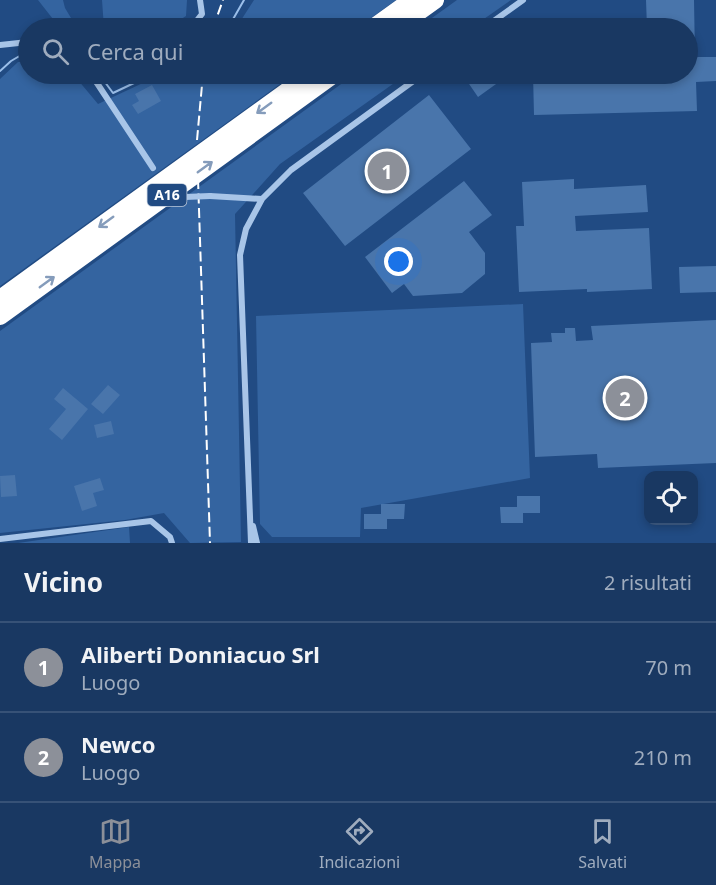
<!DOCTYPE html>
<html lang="it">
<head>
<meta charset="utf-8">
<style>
  :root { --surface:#193862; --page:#26436b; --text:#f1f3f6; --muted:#9facbe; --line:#375277; --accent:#8c9099 }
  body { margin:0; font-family:"Noto Sans",sans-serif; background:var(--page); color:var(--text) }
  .controls { position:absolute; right:18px; bottom:18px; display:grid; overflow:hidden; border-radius:12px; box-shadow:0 3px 9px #0003 }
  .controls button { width:54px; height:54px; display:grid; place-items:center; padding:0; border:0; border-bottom:2px solid var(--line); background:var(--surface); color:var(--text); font:30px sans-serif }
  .you { position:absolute; left:399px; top:262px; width:21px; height:21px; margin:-15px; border:4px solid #fff; border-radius:50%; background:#1a73e8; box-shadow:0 0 0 9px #1a73e833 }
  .badge { display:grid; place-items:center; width:39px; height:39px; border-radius:50%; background:var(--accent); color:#fff; font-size:20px; font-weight:700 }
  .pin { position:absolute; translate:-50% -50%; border:3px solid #fff; box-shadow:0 2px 6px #0006 }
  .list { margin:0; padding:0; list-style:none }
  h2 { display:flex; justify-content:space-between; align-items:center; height:78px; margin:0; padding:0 24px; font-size:26px }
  h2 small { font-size:20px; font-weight:400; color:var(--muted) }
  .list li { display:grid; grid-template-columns:39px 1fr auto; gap:18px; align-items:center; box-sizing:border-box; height:90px; padding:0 24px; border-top:2px solid var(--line) }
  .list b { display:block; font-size:22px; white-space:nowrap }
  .list p { margin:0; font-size:20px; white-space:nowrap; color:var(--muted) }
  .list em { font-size:20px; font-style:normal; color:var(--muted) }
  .icon { flex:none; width:33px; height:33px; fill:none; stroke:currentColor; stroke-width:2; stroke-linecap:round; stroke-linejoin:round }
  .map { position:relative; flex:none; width:716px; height:543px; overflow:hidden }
  .search { position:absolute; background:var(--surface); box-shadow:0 3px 9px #0003; left:18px; right:18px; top:18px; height:66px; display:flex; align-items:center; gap:15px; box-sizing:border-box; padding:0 21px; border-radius:33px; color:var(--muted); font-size:22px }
  .sheet { height:258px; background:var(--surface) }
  nav { display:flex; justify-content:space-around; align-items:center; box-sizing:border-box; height:84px; border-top:2px solid var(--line); background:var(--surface); font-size:16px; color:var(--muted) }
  nav a { display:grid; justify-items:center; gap:3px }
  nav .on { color:var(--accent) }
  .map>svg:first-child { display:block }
</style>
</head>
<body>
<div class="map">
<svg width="716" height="543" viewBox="0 0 716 543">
  <rect width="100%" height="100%" fill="#214b83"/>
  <path fill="#3464a0" d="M 38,0 L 63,0 L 65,8 L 77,28 L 60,28 Z
    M 102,0 L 187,0 L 186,16 L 167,28 L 104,28 Z
    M 254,0 L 396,0 L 357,28 L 236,28 Z
    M 457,0 L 511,0 L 471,28 L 418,28 Z
    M 18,62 L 28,62 L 28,74 L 73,74 L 98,104 L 162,74 L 294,74 L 0,286 L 0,79 Z
    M 355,74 L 407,74 L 280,164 L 235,214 L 241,542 L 190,543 L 164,513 L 125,520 L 0,533 L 0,331 Z
    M 523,304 L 530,478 L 361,508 L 360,537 L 272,537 L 260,524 L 256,316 Z
    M 129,527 L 130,543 L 18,543 Z"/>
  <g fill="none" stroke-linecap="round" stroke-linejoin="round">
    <path stroke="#9bbfea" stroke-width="2" d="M 228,28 L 244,0
      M 0,71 L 11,61 L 28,51
      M 99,74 L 113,93 L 153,74"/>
  </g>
  <path fill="#4975ab" d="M 646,0 L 694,0 L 695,57 L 716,57 L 716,81 L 696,82 L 697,111 L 534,115 L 533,74 L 687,74 L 687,28 L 647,28 Z
    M 477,74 L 510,74 L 478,97 L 467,81 Z
    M 152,85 L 161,101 L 138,114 L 132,105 L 139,101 L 135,94 Z
    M 429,95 L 471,149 L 345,246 L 303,193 Z
    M 574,179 L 574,189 L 646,185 L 648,212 L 575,216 L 576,231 L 649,228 L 652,289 L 587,292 L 587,289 L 519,292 L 516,226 L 524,226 L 522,182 Z
    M 464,181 L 492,215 L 469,232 L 485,253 L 485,274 L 462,293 L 413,296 L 404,284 L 392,293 L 365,257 Z
    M 716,266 L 716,292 L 680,293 L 679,267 Z
    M 716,320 L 716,463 L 598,468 L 597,454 L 535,457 L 531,343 L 552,342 L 551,333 L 565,333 L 565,328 L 575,328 L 576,341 L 593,340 L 591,326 Z
    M 108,385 L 120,395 L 103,414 L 91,404 Z
    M 63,388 L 88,409 L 62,440 L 49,429 L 66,409 L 54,399 Z
    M 111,421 L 114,434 L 97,438 L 94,425 Z
    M 15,475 L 17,496 L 1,497 L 0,476 Z
    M 100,478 L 104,490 L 93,493 L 97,506 L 82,511 L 74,486 Z
    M 517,496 L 540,496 L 540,513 L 523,513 L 523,523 L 501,523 L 500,507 L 517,507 Z
    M 381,504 L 405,504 L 404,519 L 387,519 L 387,529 L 364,529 L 364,514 L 381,514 Z"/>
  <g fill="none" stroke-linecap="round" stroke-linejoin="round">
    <path stroke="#a8c5e8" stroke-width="6" d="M 191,28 L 202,14 L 200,0
      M 484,28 L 523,0
      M 0,45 L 28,42
      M 91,74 L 153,168
      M 210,196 L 262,199
      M 253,526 L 257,543
      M 0,539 L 151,521 L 170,537 L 172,543
      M 251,543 L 240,255 L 246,229 L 262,199 L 291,170 L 423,74"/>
    <path stroke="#fff" stroke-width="18" d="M 373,28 L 412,0
      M 396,28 L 435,0
      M 0,299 L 311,74
      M 0,316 L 334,74"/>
    <path stroke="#fff" stroke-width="2" stroke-dasharray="10 4.5" stroke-linecap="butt" d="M 213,28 L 223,0
      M 197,140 L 203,74
      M 198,179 L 210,543"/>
    <path stroke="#a8c5e8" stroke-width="6" d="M 185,197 L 210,196"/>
  </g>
  <defs><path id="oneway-shaft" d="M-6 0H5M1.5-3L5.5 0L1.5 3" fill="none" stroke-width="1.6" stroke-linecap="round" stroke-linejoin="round" transform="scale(1.5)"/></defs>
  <g stroke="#859cbb">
    <use href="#oneway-shaft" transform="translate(264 108) rotate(144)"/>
    <use href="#oneway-shaft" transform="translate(205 167) rotate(-36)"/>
    <use href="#oneway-shaft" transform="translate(106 222) rotate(144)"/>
    <use href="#oneway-shaft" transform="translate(47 282) rotate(-36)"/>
  </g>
  <g text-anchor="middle" stroke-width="5" stroke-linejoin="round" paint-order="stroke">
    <rect fill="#214b83" stroke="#bcc9da" stroke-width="1.5" x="147.5" y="184" width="39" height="22" rx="4.5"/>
    <g font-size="14" font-weight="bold" fill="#fff">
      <text x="167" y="200">A16</text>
    </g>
  </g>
</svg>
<div class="controls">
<button><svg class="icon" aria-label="locate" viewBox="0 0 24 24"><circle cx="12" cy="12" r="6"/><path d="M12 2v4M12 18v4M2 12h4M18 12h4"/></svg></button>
</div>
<div class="you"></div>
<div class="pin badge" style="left:387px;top:171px">1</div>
<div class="pin badge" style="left:625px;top:398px">2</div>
<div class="search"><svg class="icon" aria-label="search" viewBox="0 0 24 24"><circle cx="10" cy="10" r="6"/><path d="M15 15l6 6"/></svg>Cerca qui</div>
</div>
<section class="sheet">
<h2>Vicino<small>2 risultati</small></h2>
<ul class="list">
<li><span class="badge">1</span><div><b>Aliberti Donniacuo Srl</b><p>Luogo</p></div><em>70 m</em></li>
<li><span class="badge">2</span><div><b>Newco</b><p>Luogo</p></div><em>210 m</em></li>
</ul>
</section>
<nav>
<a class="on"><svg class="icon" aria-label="map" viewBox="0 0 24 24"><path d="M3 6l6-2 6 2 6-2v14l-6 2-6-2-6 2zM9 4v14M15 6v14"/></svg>Mappa</a>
<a><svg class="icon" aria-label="directions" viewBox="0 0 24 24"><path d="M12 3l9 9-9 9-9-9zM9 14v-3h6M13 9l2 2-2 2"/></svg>Indicazioni</a>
<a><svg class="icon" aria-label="saved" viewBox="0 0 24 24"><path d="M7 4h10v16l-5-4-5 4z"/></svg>Salvati</a>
</nav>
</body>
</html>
